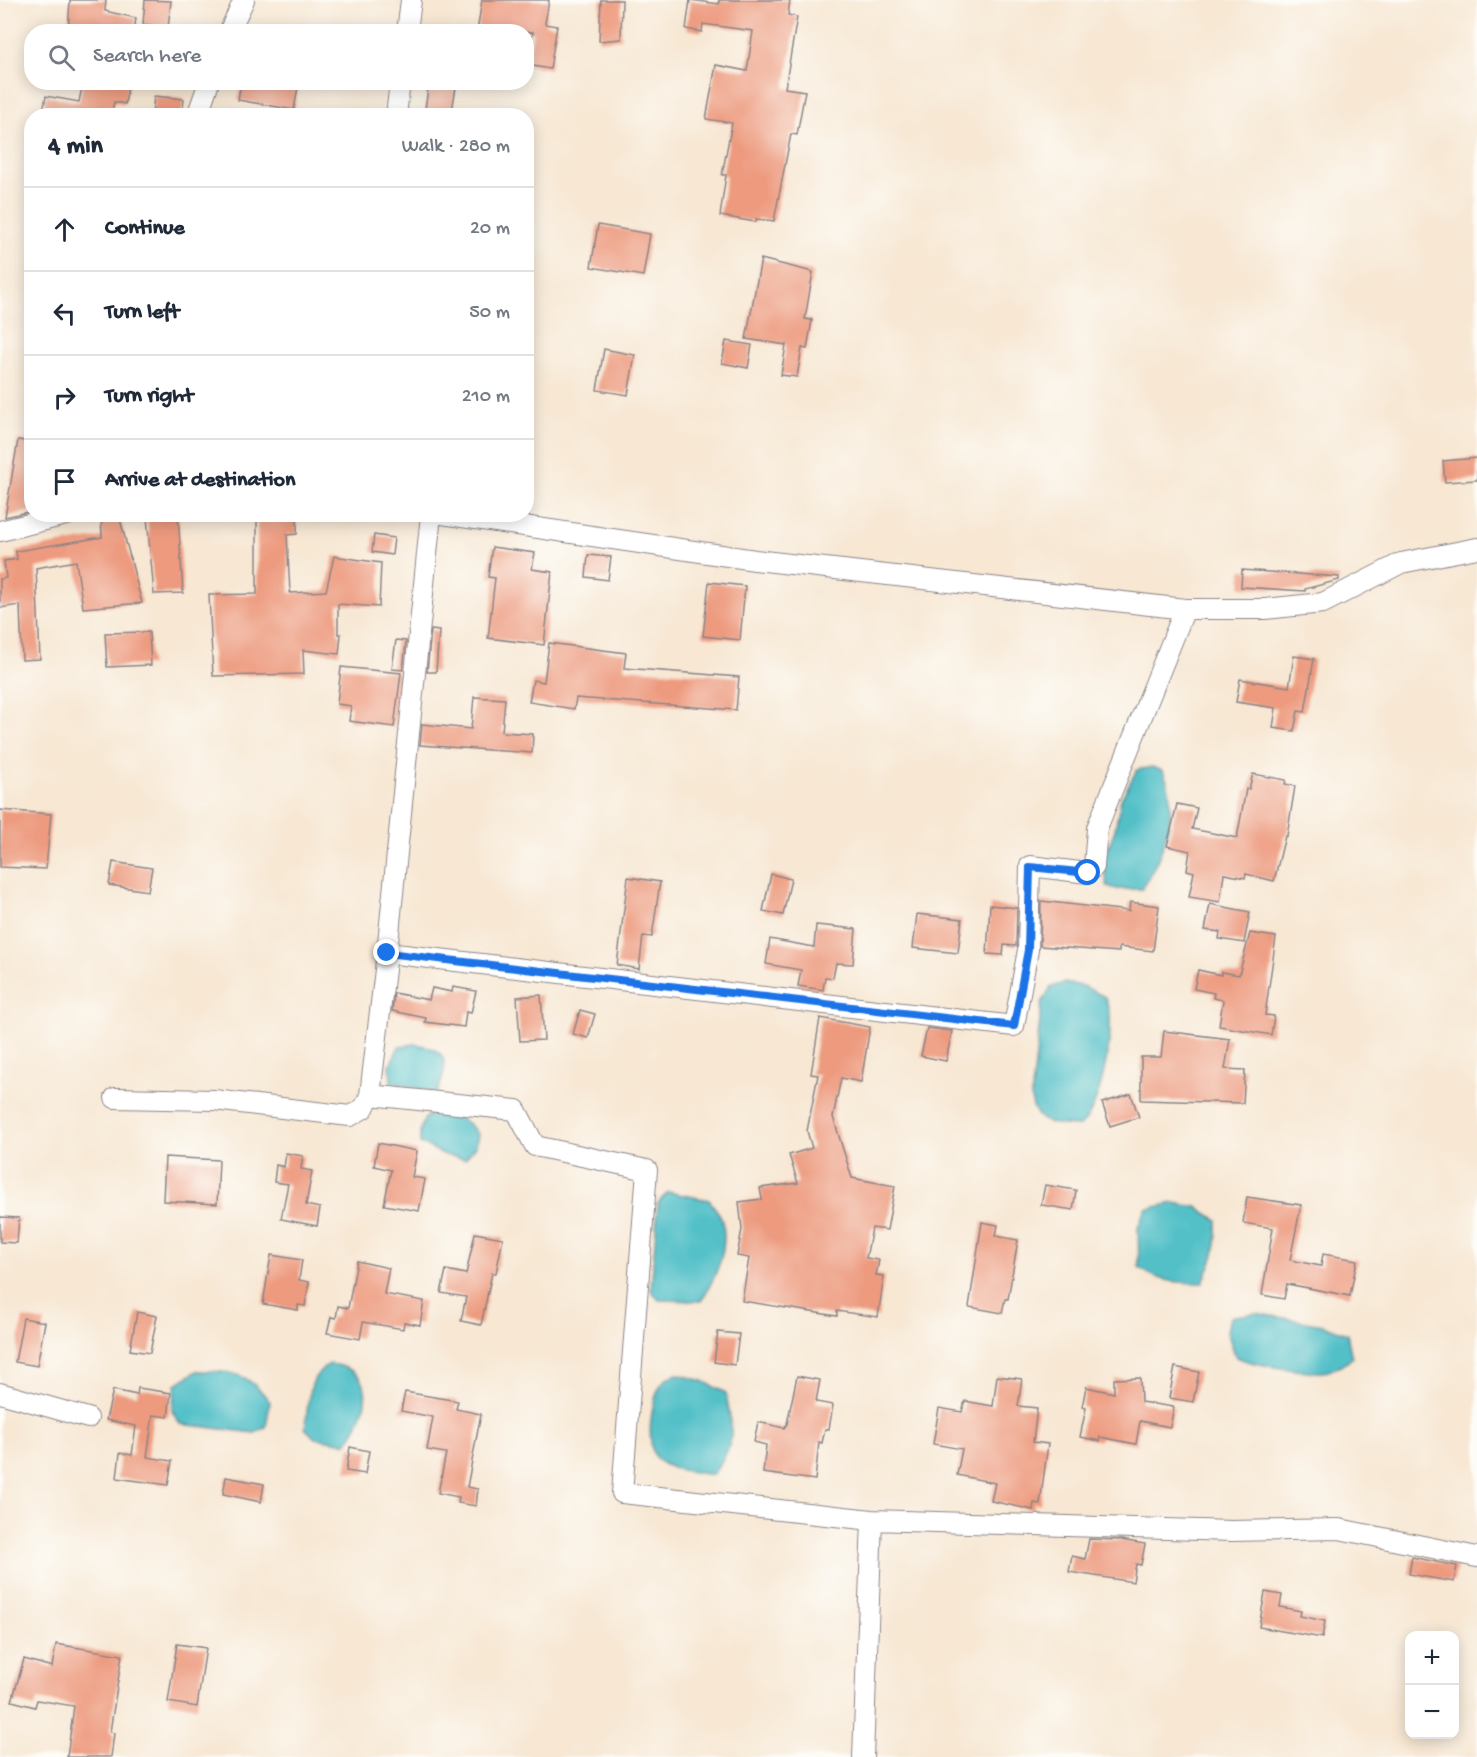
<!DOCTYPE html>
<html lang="en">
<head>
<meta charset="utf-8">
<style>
  :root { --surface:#fff; --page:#f2f2f3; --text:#1f2937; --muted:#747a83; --line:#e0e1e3 }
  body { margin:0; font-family:"Gochi Hand",sans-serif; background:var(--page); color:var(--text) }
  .controls { position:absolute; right:18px; bottom:18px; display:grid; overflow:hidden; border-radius:12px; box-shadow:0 3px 15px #0003 }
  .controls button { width:54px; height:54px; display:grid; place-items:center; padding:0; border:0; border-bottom:2px solid var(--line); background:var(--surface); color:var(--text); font:30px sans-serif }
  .stop { position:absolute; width:18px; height:18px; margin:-14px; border:4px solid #1a73e8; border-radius:50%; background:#fff }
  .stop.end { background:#1a73e8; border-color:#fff; box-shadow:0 2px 6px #0008 }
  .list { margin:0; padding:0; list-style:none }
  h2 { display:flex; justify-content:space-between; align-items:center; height:78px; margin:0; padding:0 24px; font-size:26px }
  h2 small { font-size:20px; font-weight:400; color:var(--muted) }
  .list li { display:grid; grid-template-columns:39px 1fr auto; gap:18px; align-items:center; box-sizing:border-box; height:84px; padding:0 24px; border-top:2px solid var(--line) }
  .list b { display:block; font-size:22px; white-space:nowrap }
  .list em { font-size:20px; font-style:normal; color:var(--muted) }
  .icon { flex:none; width:33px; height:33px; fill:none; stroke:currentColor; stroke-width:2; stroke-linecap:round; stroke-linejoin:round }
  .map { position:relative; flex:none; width:1477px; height:1757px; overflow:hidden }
  .search { position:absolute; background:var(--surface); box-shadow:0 3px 15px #0003; left:24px; top:24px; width:510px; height:66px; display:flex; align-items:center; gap:15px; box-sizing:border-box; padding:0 21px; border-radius:24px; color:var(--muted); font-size:22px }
  .panel { position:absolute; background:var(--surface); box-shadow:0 3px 15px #0003; left:24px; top:108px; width:510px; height:414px; border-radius:24px }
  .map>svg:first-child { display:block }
</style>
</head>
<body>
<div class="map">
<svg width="1477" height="1757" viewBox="0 0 1477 1757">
  <rect width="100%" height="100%" fill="#fdfcf7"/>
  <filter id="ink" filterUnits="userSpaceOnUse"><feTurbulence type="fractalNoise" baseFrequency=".0167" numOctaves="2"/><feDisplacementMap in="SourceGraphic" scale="12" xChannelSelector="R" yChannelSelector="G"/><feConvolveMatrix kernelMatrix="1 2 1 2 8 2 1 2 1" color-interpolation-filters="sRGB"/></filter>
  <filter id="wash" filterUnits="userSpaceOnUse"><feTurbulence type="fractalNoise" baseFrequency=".008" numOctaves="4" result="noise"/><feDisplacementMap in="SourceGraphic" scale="24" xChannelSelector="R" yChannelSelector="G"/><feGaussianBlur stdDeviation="1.35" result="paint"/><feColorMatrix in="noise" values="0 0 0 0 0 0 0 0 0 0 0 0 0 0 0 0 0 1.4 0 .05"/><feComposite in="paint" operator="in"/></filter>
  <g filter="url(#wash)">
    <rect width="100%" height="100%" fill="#f7e7d3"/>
    <path fill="#52c0c8" stroke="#3a7182" stroke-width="1.5" d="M 1152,767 L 1163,771 C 1181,809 1163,855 1142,889 L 1117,889 L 1107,886 L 1104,858 L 1115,830 L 1121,799 L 1137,770 Z
      M 1064,983 L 1083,986 L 1105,997 C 1106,1002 1109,1009 1110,1015 C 1112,1041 1100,1110 1080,1126 C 1055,1124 1037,1128 1031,1099 L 1042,1003 L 1051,987 Z
      M 414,1044 C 450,1049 449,1063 437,1093 L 391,1082 L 390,1065 L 399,1047 Z
      M 435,1112 C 455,1114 465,1118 478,1134 L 476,1146 L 465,1159 L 445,1155 L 420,1143 L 420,1130 L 425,1118 Z
      M 668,1192 L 709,1200 C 713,1206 720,1213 722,1220 C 729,1249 716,1277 701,1301 L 659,1300 L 651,1290 L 658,1203 Z
      M 1174,1203 L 1197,1207 L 1217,1220 C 1218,1245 1214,1261 1202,1283 C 1178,1283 1157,1282 1139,1267 L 1138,1228 L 1146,1209 Z
      M 1256,1313 L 1323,1325 L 1347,1334 L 1352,1358 C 1345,1362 1336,1369 1328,1371 C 1312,1375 1252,1364 1236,1357 L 1227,1332 L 1230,1317 Z
      M 330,1364 C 381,1371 368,1410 347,1443 L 315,1438 L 305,1428 C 309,1405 306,1375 330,1364 Z
      M 197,1371 C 233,1371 248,1372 270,1402 L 266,1427 L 255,1433 L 180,1424 L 172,1411 L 176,1384 Z
      M 677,1374 L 703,1381 L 726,1393 C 732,1434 738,1441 712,1475 C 697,1472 669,1471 658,1460 C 644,1447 651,1394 664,1381 C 667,1378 673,1376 677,1374 Z"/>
    <g id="blocks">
      <path fill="#ed9a7e" d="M 70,0 L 106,0 L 105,11 L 136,18 L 134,32 L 68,32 Z
        M 145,0 L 171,1 L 168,28 L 143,24 Z
        M 482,0 L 549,0 L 545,24 L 557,26 L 550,69 L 527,65 L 533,32 L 477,32 Z
        M 601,0 L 622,0 L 621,39 L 599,41 Z
        M 690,0 L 719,4 L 719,0 L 790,0 L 788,15 L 797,17 L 785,88 L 805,91 L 797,135 L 791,134 L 774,221 L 756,219 L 756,222 L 720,216 L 726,175 L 722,175 L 732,123 L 706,119 L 716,65 L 747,71 L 753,31 L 703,24 L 702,32 L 686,29 Z
        M 83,82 L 129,82 L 125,104 L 114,102 L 111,116 L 42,116 L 46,96 L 79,102 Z
        M 241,82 L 276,82 L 298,87 L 294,110 L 238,100 Z
        M 429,82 L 457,82 L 451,116 L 424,116 Z
        M 154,96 L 184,99 L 182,116 L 152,116 Z
        M 598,225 L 650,234 L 643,276 L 591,267 Z
        M 761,259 L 813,272 L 805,319 L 812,320 L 807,349 L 802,348 L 797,377 L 781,375 L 786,345 L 746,339 Z
        M 726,341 L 752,345 L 748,368 L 722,363 Z
        M 604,349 L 635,355 L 628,395 L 597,390 Z
        M 18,440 L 32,442 L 32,511 L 5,517 Z
        M 1477,458 L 1477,480 L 1445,482 L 1443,461 Z
        M 160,514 L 178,514 L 183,593 L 154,594 L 147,517 Z
        M 257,514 L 297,514 L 297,534 L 287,535 L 290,593 L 326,591 L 334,556 L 381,563 L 379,607 L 338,604 L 338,634 L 341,634 L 339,654 L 303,650 L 304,674 L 213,676 L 209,595 L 257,594 Z
        M 119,515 L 142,603 L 83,608 L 76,561 L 36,568 L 40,659 L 22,660 L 20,605 L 0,608 L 0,579 L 6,578 L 4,561 L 17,559 L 16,551 L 102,537 L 101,517 Z
        M 374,535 L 394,538 L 392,555 L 372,552 Z
        M 492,547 L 535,553 L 532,569 L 552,572 L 544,645 L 488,638 L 495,578 L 488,577 Z
        M 588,555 L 611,557 L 608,580 L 586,577 Z
        M 1242,570 L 1339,577 L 1339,580 L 1305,589 L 1305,591 L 1241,587 Z
        M 709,582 L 745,586 L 740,640 L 703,636 Z
        M 431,630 L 439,631 L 436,672 L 427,672 Z
        M 149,632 L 151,665 L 107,667 L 105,633 Z
        M 396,640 L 406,641 L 403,670 L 392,669 Z
        M 549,643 L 626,653 L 624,668 L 739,677 L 736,710 L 576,698 L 574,709 L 529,702 L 533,680 L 544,682 Z
        M 1294,656 L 1314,659 L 1305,712 L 1298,711 L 1294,731 L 1273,728 L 1276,708 L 1236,702 L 1240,679 L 1289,687 Z
        M 341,667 L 401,673 L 394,727 L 349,721 L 351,706 L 337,704 Z
        M 474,697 L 505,699 L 502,732 L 533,734 L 532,753 L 420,745 L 422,724 L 471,729 Z
        M 1253,774 L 1286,780 L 1285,784 L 1295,786 L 1287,836 L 1285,836 L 1274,881 L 1246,874 L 1245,878 L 1224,874 L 1220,902 L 1189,897 L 1194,872 L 1187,870 L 1190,851 L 1167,846 L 1177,804 L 1197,808 L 1192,829 L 1237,838 L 1246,789 L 1249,789 Z
        M 0,810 L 51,814 L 46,869 L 0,867 Z
        M 113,862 L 152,868 L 148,891 L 109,885 Z
        M 771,874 L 791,879 L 783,915 L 763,911 Z
        M 628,877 L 660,882 L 652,937 L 643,936 L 639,969 L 617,965 Z
        M 1041,901 L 1129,911 L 1130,902 L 1159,906 L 1153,951 L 1119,947 L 1119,952 L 1040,946 Z
        M 1210,904 L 1250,912 L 1244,943 L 1219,939 L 1220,932 L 1205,930 Z
        M 990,905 L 1017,908 L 1016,946 L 1004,945 L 1003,955 L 987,954 Z
        M 917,914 L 962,919 L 958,953 L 913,948 Z
        M 816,925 L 856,929 L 853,964 L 836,963 L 833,978 L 825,977 L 823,990 L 798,986 L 801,970 L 766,964 L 770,939 L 814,947 Z
        M 1250,933 L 1276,937 L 1265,1015 L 1274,1016 L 1271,1035 L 1219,1026 L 1223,1000 L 1213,998 L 1214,993 L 1194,989 L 1198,970 L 1221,975 L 1221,972 L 1239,975 Z
        M 453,987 L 476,991 L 471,1013 L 466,1012 L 464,1027 L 425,1022 L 426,1018 L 392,1011 L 394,993 L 429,1000 L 432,988 L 452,992 Z
        M 541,995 L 544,1040 L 520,1041 L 517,997 Z
        M 580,1010 L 595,1014 L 588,1038 L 573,1034 Z
        M 820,1018 L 870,1027 L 861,1082 L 841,1078 L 833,1117 L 852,1178 L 895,1186 L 887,1230 L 872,1228 L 866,1258 L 879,1260 L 876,1275 L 884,1276 L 878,1317 L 837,1311 L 837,1316 L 742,1301 L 749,1258 L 737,1256 L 742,1229 L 739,1202 L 762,1199 L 760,1188 L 798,1183 L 789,1155 L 812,1148 L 807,1131 L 818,1075 L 811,1074 Z
        M 927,1028 L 952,1031 L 946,1061 L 921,1056 Z
        M 1164,1031 L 1230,1039 L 1225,1069 L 1245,1070 L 1243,1103 L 1141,1100 L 1141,1057 L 1161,1057 Z
        M 1131,1094 L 1139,1117 L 1110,1126 L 1102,1103 Z
        M 378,1143 L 417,1151 L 412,1177 L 425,1179 L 419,1211 L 384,1205 L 391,1170 L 374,1166 Z
        M 286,1153 L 303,1156 L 301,1169 L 312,1171 L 306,1205 L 320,1208 L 317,1226 L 281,1219 L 288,1184 L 274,1182 L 276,1165 L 284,1167 Z
        M 165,1157 L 219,1160 L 217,1204 L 163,1201 Z
        M 1045,1185 L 1076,1190 L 1073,1210 L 1041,1205 Z
        M 1247,1197 L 1301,1205 L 1290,1260 L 1321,1266 L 1323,1254 L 1357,1260 L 1350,1296 L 1287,1284 L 1284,1299 L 1262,1295 L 1273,1228 L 1243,1223 Z
        M 0,1217 L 19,1218 L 17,1243 L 0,1242 Z
        M 982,1222 L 998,1225 L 996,1236 L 1018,1240 L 1008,1299 L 1005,1299 L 1002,1313 L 969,1307 Z
        M 475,1233 L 503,1238 L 496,1273 L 492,1273 L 481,1325 L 461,1321 L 466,1297 L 441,1293 L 446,1270 L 466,1274 Z
        M 271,1255 L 302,1260 L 299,1280 L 309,1282 L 305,1306 L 298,1305 L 298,1310 L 263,1304 Z
        M 357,1261 L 389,1268 L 384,1294 L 424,1301 L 420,1325 L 404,1322 L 403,1329 L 363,1322 L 360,1339 L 327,1333 L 331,1317 L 336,1318 L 338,1306 L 348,1308 Z
        M 137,1312 L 157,1316 L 150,1353 L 130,1350 Z
        M 23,1318 L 45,1322 L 37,1366 L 15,1362 Z
        M 718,1332 L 739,1334 L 735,1365 L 714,1362 Z
        M 1175,1367 L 1199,1372 L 1193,1402 L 1169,1398 Z
        M 797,1376 L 820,1380 L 816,1402 L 833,1405 L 829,1429 L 825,1429 L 822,1443 L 819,1442 L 815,1480 L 763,1473 L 766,1445 L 754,1442 L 758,1422 L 784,1428 L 787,1424 Z
        M 997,1376 L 1022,1379 L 1018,1406 L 1037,1408 L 1033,1442 L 1048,1444 L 1040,1504 L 1034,1503 L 1033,1510 L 991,1501 L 995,1483 L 957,1475 L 962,1449 L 933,1444 L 939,1408 L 962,1412 L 965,1401 L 993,1406 Z
        M 1140,1378 L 1141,1402 L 1174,1407 L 1170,1427 L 1140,1421 L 1136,1444 L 1100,1437 L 1100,1441 L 1080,1437 L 1086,1408 L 1082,1407 L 1086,1387 L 1114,1393 L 1114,1379 Z
        M 138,1388 L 171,1393 L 168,1417 L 153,1415 L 147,1457 L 172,1461 L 168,1485 L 117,1478 L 120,1453 L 132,1455 L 136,1426 L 106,1420 L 113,1390 L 137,1395 Z
        M 405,1392 L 458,1401 L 456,1409 L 481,1414 L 467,1487 L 478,1489 L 476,1506 L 458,1503 L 459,1497 L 438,1493 L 446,1453 L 427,1450 L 433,1417 L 401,1411 Z
        M 350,1447 L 369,1451 L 365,1474 L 346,1471 Z
        M 226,1477 L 264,1484 L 261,1502 L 223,1494 Z
        M 1089,1539 L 1121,1540 L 1145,1544 L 1141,1565 L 1136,1564 L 1133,1582 L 1069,1572 L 1072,1556 L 1085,1559 Z
        M 1412,1557 L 1457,1566 L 1454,1582 L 1409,1574 Z
        M 1265,1592 L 1282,1595 L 1280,1607 L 1301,1611 L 1300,1616 L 1325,1621 L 1322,1638 L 1259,1627 Z
        M 56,1644 L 122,1655 L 110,1732 L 114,1733 L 111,1757 L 67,1757 L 74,1706 L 37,1700 L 35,1707 L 12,1701 L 24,1659 L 52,1667 Z
        M 177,1644 L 206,1648 L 197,1707 L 168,1702 Z"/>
    </g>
  </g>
  <g filter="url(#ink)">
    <use href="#blocks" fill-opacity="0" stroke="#8c8487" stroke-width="1.5"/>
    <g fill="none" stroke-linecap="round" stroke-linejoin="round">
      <defs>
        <path id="minor" d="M 229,32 L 244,0
          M 407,32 L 411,0
          M 197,116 L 209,82
          M 396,116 L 400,82
          M 442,514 L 755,560 L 1185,609 L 1265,609 L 1323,603 L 1401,563 L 1477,548
          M 0,531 L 70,514
          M 387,953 L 1014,1026 L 1028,950 L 1030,866 L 1088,873 L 1094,867 L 1097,828 L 1185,609
          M 370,1095 L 516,1110 L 535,1146 L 647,1170 L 622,1493 L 872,1520 L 1232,1531 L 1339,1529 L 1477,1557
          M 115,1098 L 214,1100 L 350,1116 L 364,1108 L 370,1095 L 387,953 L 431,514
          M 0,1393 L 88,1418
          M 863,1757 L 872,1520"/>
      </defs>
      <use href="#minor" stroke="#8c8487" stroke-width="22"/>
      <use href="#minor" stroke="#fff" stroke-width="20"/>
    </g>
  </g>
  <g fill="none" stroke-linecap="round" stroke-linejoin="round" filter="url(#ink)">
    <path stroke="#1a73e8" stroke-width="8" d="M 387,953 L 1014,1026 L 1028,950 L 1030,867 L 1088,873"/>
  </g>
</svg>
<div class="controls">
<button>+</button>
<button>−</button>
</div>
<div class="stop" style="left:1088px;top:873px"></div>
<div class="stop end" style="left:387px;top:953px"></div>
<div class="search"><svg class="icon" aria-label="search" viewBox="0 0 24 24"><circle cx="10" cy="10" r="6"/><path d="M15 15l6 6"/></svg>Search here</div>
<section class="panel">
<h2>4 min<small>Walk · 280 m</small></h2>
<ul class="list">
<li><svg class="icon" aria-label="ahead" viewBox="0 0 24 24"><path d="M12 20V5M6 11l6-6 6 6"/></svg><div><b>Continue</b></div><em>20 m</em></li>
<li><svg class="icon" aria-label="left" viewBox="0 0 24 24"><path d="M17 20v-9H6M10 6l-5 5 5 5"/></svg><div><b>Turn left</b></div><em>50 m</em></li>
<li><svg class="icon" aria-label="right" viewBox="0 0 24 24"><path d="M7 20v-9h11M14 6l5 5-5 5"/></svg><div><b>Turn right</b></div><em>210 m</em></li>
<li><svg class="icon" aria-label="arrive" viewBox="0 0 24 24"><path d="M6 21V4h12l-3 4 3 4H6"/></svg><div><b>Arrive at destination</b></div></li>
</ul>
</section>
</div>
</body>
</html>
